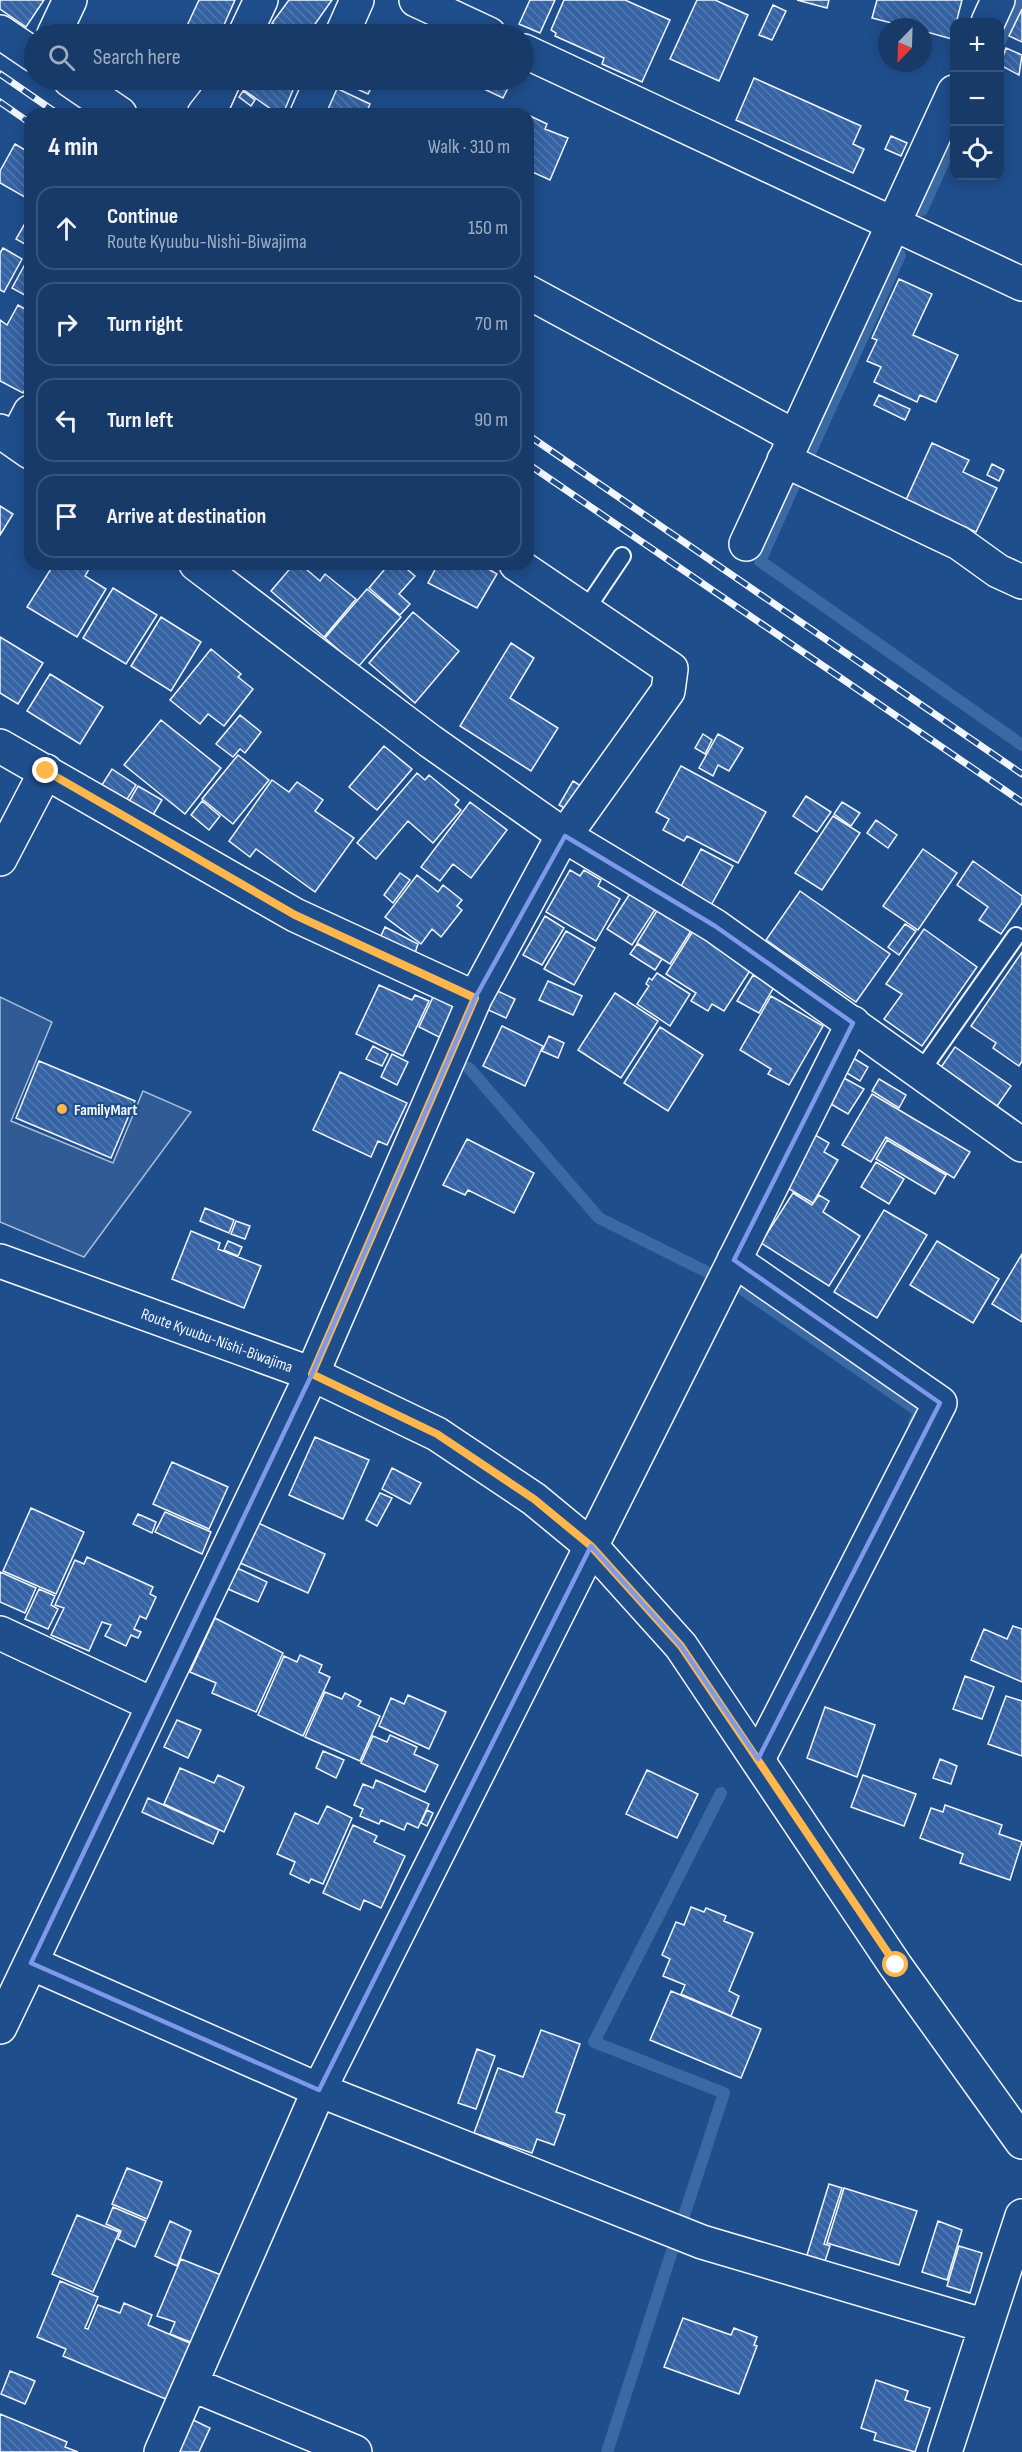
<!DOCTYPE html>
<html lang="en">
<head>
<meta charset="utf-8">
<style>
  :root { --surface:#173a69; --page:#244571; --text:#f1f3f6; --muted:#9eadc0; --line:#36547d }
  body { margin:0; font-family:"Sofia Sans Condensed",sans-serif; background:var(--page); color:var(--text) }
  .controls { position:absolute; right:18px; top:18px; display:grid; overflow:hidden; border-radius:12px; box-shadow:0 3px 15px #0003 }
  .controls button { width:54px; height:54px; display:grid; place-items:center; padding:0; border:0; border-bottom:2px solid var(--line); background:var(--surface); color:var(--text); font:30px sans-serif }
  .compass { position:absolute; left:878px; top:18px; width:54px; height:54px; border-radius:50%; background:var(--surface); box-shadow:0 3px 15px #0003; rotate:203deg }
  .stop { position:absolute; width:18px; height:18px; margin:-14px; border:4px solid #ffb74d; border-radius:50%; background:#fff }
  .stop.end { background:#ffb74d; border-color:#fff; box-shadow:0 2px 6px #0008 }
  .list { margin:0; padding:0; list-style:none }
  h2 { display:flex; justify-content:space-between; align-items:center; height:78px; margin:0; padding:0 24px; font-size:26px }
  h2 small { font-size:20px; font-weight:400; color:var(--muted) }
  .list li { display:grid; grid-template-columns:39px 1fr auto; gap:18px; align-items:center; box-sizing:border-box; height:84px; margin:0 12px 12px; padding:0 12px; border:2px solid var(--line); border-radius:18px }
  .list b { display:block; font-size:22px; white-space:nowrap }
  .list p { margin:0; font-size:20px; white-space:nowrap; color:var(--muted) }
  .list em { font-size:20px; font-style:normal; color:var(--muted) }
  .icon { flex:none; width:33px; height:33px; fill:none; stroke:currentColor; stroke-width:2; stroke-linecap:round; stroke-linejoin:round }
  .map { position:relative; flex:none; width:1022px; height:2452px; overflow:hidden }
  .search { position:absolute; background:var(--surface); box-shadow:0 3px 15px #0003; left:24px; top:24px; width:510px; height:66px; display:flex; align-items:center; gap:15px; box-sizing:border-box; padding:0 21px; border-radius:33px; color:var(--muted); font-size:22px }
  .panel { position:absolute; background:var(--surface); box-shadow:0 3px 15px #0003; left:24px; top:108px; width:510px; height:462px; border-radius:18px }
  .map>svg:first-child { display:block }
</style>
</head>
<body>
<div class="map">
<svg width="1022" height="2452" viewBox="0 0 1022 2452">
  <defs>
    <pattern id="building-back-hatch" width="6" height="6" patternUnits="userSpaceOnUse" patternTransform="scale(1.5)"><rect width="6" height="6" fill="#3563a3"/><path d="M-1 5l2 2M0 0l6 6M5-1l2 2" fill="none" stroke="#537ab1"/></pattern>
  </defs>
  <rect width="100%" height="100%" fill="#1f4e8c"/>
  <path fill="#305b95" stroke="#a8bbd7" stroke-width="1.5" d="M 0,997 L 52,1022 L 11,1121 L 113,1163 L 143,1091 L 191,1112 L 84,1257 L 0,1222 Z"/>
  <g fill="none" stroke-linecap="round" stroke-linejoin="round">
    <path stroke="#3b69a3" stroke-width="12" d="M 1000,41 L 1019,0
      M 922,210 L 954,139
      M 809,455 L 900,255
      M 796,481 L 760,561 L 1022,745
      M 469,1068 L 599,1218 L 705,1271
      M 742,1289 L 920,1412 L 914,1423
      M 684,2216 L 724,2093 L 594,2042 L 721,1793
      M 607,2452 L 672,2251"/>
  </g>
  <path fill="url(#building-back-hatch)" stroke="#f2f6ff" stroke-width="1.5" d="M 0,0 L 44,0 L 26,27 L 0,9 Z
    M 199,0 L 235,0 L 220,34 L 194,34 L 185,30 Z
    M 289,0 L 332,0 L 308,34 L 288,34 L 272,23 Z
    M 530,0 L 555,0 L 540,33 L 519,24 Z
    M 564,0 L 625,0 L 670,20 L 642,82 L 602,64 L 604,58 L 555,36 L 556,33 L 551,30 Z
    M 697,0 L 715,0 L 748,15 L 719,81 L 670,59 Z
    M 797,0 L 829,0 L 827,8 Z
    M 877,0 L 962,0 L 952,39 L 923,31 L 923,27 L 907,27 L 872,18 Z
    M 773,5 L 786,11 L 772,40 L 759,35 Z
    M 1022,9 L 1022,42 L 1009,36 Z
    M 1006,48 L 1022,55 L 1019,75 L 1000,65 Z
    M 754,78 L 861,126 L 853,144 L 864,149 L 853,173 L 736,120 Z
    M 247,80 L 297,80 L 283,114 L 278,114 L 241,88 Z
    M 337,80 L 375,80 L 368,94 Z
    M 465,80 L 512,80 L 503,98 Z
    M 336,88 L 370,104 L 366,114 L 324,114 Z
    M 243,91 L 255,100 L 251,106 L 239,97 Z
    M 528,115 L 547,124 L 545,129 L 568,138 L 550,180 L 528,170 Z
    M 891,136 L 907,143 L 901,156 L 885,149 Z
    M 15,144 L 30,153 L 30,200 L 0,183 L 0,171 Z
    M 27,220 L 30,221 L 30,247 L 16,239 Z
    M 3,248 L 22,259 L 4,292 L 0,290 L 0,253 Z
    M 30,255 L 30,298 L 12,288 Z
    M 899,279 L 932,294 L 913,335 L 958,355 L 936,402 L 920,395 L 917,402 L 874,382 L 881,367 L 867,361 L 877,340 L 872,338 Z
    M 18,305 L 30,312 L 30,380 L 23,393 L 0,381 L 0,320 L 7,325 Z
    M 879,395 L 910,409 L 905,420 L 874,405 Z
    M 932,443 L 969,460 L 963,472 L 997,488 L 976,532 L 906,500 Z
    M 992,464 L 1004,470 L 999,481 L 987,475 Z
    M 0,506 L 13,514 L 0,535 Z
    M 54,564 L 92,564 L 85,576 L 106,589 L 77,637 L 27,607 Z
    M 294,564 L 300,564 L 320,581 L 325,574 L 356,599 L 324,637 L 271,591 Z
    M 389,564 L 401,564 L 415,576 L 399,594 L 410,604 L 400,615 L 369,588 Z
    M 438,564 L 480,564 L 497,574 L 477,608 L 428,583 Z
    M 113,588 L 157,615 L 126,664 L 83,638 Z
    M 367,589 L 401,617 L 358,667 L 325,638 Z
    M 413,612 L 459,651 L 415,703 L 369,663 Z
    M 161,617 L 201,642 L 171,691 L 131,666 Z
    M 0,637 L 43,663 L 18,704 L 0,693 Z
    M 511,643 L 534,658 L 510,698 L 558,728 L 531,771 L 460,726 Z
    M 211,649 L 241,674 L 238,677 L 253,689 L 224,726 L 208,714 L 200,724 L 170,700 Z
    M 50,674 L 103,707 L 80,744 L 27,711 Z
    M 240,715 L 261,732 L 245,753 L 240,749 L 233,757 L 216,744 Z
    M 161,720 L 221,768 L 185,814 L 124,765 Z
    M 703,734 L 712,740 L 705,754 L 695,748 Z
    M 718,734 L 743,748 L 729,771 L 718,765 L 713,776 L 699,768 Z
    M 384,746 L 412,769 L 377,810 L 349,787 Z
    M 238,755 L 269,780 L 233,824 L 202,799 Z
    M 681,766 L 766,812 L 738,863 L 687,836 L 684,841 L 663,830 L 669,819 L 656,812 Z
    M 112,769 L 136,785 L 124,804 L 100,788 Z
    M 417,773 L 425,780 L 429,775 L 459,800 L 455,805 L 461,810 L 433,843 L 408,821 L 376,859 L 357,843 Z
    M 272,780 L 289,792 L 297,782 L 323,800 L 315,811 L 354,838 L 315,892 L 256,849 L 250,857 L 229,841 Z
    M 573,781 L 586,789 L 571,812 L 559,805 Z
    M 138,786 L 162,800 L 150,820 L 127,805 Z
    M 806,796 L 831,812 L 817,832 L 793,816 Z
    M 202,801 L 220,816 L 209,830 L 191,815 Z
    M 470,802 L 507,830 L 471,878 L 453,864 L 440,881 L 421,867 Z
    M 842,802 L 860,813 L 851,826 L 834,814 Z
    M 833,816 L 860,833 L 822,890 L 795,873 Z
    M 876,820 L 897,835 L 888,848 L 867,833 Z
    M 701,849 L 733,866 L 710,907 L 679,890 Z
    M 923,849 L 957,873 L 918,930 L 883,906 Z
    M 973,861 L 1022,896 L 1022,903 L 1001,934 L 979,920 L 988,907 L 957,885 Z
    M 570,870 L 580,876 L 584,870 L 601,880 L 598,886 L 620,899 L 596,941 L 546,912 Z
    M 400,873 L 410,880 L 393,903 L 384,895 Z
    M 417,875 L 438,892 L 443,885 L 462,900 L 457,906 L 462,910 L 441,937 L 432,929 L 421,944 L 385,917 Z
    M 800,891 L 890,954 L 856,1002 L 766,940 Z
    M 631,892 L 656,908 L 632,945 L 607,929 Z
    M 658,909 L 691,931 L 670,964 L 637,943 Z
    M 545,916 L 564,928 L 542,965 L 523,955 Z
    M 905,924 L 916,931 L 899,955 L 888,947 Z
    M 385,927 L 418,944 L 415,953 L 379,940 Z
    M 924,929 L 977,967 L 922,1046 L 884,1019 L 902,994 L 886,984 Z
    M 566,931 L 595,948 L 574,985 L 544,969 Z
    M 693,931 L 751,969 L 724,1011 L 712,1004 L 708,1011 L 691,1001 L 696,993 L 666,974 Z
    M 637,944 L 662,959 L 655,970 L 630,954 Z
    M 1022,952 L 1022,1061 L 1019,1066 L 993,1048 L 996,1043 L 971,1026 Z
    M 657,973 L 690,994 L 670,1026 L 637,1004 L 649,986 L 646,984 L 649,978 L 652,980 Z
    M 753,975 L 774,987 L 759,1013 L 737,1001 Z
    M 548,981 L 582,996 L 573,1015 L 539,1000 Z
    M 379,985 L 412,1000 L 415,995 L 429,1001 L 403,1056 L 356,1034 Z
    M 493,989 L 515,999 L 506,1018 L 484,1008 Z
    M 615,993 L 658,1021 L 621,1078 L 578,1050 Z
    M 434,995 L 456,1005 L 441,1038 L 419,1027 Z
    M 771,996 L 823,1026 L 789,1085 L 768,1074 L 771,1069 L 740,1050 Z
    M 502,1026 L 543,1046 L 525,1086 L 483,1066 Z
    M 660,1027 L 703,1055 L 668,1111 L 624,1083 Z
    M 549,1036 L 564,1043 L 558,1058 L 542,1051 Z
    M 373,1046 L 388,1054 L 382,1066 L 366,1059 Z
    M 955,1047 L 1011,1086 L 993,1112 L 937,1073 Z
    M 392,1054 L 408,1062 L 397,1085 L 381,1077 Z
    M 848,1055 L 868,1067 L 860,1081 L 840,1069 Z
    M 39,1061 L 135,1101 L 111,1158 L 16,1118 Z
    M 340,1072 L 407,1103 L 387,1145 L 378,1141 L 371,1157 L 313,1130 Z
    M 844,1078 L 864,1089 L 848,1114 L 829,1103 Z
    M 879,1079 L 906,1095 L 899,1108 L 872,1091 Z
    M 872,1094 L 970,1152 L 954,1178 L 886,1137 L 871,1162 L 842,1145 Z
    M 810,1132 L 829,1143 L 824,1152 L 838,1160 L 813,1203 L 779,1183 Z
    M 467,1139 L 534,1173 L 514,1213 L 468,1190 L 465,1195 L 443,1185 Z
    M 887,1140 L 946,1175 L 935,1194 L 876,1159 Z
    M 876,1162 L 904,1179 L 889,1204 L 861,1187 Z
    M 793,1193 L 812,1205 L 819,1195 L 829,1201 L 823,1212 L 860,1236 L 829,1286 L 761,1243 Z
    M 205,1208 L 234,1220 L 229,1233 L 200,1221 Z
    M 884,1210 L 927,1235 L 877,1318 L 834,1292 Z
    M 236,1221 L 250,1226 L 245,1239 L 231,1234 Z
    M 191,1231 L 220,1243 L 218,1249 L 261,1266 L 244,1308 L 172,1279 Z
    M 228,1241 L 242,1247 L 238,1256 L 224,1250 Z
    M 937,1241 L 999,1279 L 973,1323 L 910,1285 Z
    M 1022,1254 L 1022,1322 L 992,1304 Z
    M 315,1437 L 369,1460 L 343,1519 L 289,1495 Z
    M 172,1462 L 228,1487 L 209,1529 L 153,1504 Z
    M 392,1468 L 421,1483 L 410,1504 L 382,1489 Z
    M 380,1493 L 392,1498 L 377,1526 L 366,1520 Z
    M 31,1508 L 84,1532 L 56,1594 L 3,1571 Z
    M 165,1512 L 211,1532 L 202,1554 L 155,1532 Z
    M 138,1514 L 156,1522 L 152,1533 L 133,1524 Z
    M 256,1522 L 325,1554 L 308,1593 L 238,1562 Z
    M 87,1557 L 153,1587 L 150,1594 L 156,1597 L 146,1619 L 140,1616 L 134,1629 L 141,1632 L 138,1638 L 131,1635 L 126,1646 L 105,1636 L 111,1625 L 102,1622 L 89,1651 L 51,1635 L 64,1608 L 55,1605 L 75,1560 L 84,1564 Z
    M 237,1568 L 267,1582 L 258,1602 L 228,1589 Z
    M 0,1572 L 36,1588 L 25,1613 L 0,1602 Z
    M 39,1589 L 55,1596 L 51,1605 L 58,1609 L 48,1629 L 25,1619 Z
    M 215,1618 L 283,1653 L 256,1712 L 212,1693 L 216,1683 L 190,1672 Z
    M 1013,1626 L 1022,1629 L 1022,1682 L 971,1660 L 984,1629 L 1007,1639 Z
    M 300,1655 L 322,1665 L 319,1672 L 330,1677 L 303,1736 L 258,1715 L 284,1656 L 297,1662 Z
    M 965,1676 L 994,1687 L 982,1719 L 953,1709 Z
    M 325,1692 L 342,1699 L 345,1693 L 361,1701 L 358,1706 L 380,1716 L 360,1761 L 305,1737 Z
    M 408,1695 L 446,1712 L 429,1749 L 379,1726 L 391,1698 L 404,1704 Z
    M 1006,1696 L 1022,1701 L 1022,1756 L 988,1744 Z
    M 825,1707 L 875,1725 L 857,1777 L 807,1758 Z
    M 177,1720 L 201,1730 L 188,1758 L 164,1747 Z
    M 390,1735 L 417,1747 L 414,1754 L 438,1765 L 425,1792 L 361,1763 L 373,1736 L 387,1742 Z
    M 323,1751 L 344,1760 L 336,1778 L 316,1768 Z
    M 940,1759 L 957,1766 L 951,1784 L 933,1778 Z
    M 180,1768 L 214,1783 L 218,1775 L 244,1787 L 224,1832 L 164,1804 Z
    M 647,1770 L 698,1794 L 677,1838 L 626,1814 Z
    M 863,1775 L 916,1794 L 904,1826 L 851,1807 Z
    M 376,1780 L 429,1804 L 418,1828 L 407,1823 L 404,1830 L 381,1820 L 379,1824 L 360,1816 L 363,1809 L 354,1805 L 363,1784 L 373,1788 Z
    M 148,1798 L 219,1830 L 213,1844 L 142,1812 Z
    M 945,1805 L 1002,1825 L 999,1834 L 1022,1842 L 1010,1880 L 960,1863 L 963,1854 L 920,1838 L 931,1808 L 943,1812 Z
    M 327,1806 L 352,1818 L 323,1884 L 311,1879 L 309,1883 L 290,1874 L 295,1862 L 277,1854 L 295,1813 L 318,1824 Z
    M 427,1810 L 433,1813 L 427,1826 L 421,1823 Z
    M 353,1825 L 377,1836 L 374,1842 L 405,1856 L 381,1908 L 364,1900 L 360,1910 L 323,1893 Z
    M 691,1907 L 704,1912 L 706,1908 L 726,1916 L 724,1921 L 753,1933 L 729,1991 L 739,1996 L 731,2016 L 681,1994 L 685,1985 L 663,1976 L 670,1959 L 662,1955 L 676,1922 L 684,1925 Z
    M 671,1991 L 761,2029 L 741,2078 L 650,2040 Z
    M 541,2030 L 580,2044 L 556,2112 L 565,2115 L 554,2145 L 537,2139 L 532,2153 L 474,2133 L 498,2068 L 523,2077 Z
    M 477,2049 L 495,2056 L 476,2109 L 458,2103 Z
    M 127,2168 L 162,2182 L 147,2219 L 112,2204 Z
    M 829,2184 L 842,2188 L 824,2244 L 830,2246 L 825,2261 L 807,2255 Z
    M 844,2188 L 917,2211 L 899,2265 L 827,2243 Z
    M 113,2207 L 146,2221 L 135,2247 L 118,2239 L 121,2231 L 106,2224 Z
    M 77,2215 L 119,2232 L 93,2292 L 52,2274 Z
    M 170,2221 L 191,2231 L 177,2266 L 155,2256 Z
    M 938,2221 L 962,2230 L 947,2280 L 922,2272 Z
    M 959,2246 L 982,2253 L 970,2293 L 947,2286 Z
    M 181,2259 L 221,2275 L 193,2343 L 170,2334 L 175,2322 L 157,2316 Z
    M 60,2281 L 98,2297 L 85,2328 L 88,2329 L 98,2305 L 120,2313 L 124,2303 L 152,2315 L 148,2325 L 192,2344 L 168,2400 L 63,2356 L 66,2349 L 37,2337 Z
    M 683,2318 L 731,2335 L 734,2328 L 757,2337 L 754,2345 L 757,2346 L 739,2394 L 664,2367 Z
    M 10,2371 L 35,2381 L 25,2404 L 1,2394 Z
    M 876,2380 L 908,2391 L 905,2400 L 930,2408 L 915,2452 L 874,2440 L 876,2433 L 861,2428 Z
    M 0,2414 L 67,2442 L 65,2447 L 78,2452 L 0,2452 Z
    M 189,2418 L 210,2428 L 199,2452 L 174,2452 Z"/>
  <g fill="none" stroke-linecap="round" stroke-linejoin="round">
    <defs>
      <path id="lane" d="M 585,611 L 622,556
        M 921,1071 L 1016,936"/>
      <path id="street" d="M 416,0 L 489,34
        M 988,22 L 998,0
        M 0,32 L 34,55
        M 54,34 L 70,0
        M 245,34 L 261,0
        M 342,34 L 357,0
        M 524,51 L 1022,284
        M 70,80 L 120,114
        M 204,114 L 215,100 L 224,80
        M 307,114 L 322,80
        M 528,292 L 794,436
        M 0,431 L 30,452
        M 15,441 L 30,412
        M 784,460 L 959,543 L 998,571 L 1022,582
        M 746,544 L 954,92
        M 196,564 L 430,741 L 565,836 L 715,926 L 1022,1145
        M 0,746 L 295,915 L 475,998
        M 0,859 L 46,771
        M 734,1260 L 940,1403 L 758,1759
        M 0,1633 L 154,1705
        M 31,1963 L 319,2090 L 702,2242 L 986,2326
        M 0,2027 L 312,1374 L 475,998 L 556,848 L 668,691 L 671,669 L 516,564
        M 191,2384 L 355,2452
        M 161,2452 L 319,2090 L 853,1023
        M 945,2452 L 1022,2216"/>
      <g id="secondary">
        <path id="s1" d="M 0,1261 L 312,1374 L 437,1434 L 534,1499 L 591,1546 L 681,1646 L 895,1965 L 1022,2142"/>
      </g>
    </defs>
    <use href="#lane" stroke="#f2f6ff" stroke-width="20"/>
    <use href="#street" stroke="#f2f6ff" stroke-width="36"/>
    <use href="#secondary" stroke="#f2f6ff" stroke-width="36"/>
    <use href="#lane" stroke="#1f4e8c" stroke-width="16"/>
    <use href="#street" stroke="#1f4e8c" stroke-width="33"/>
    <use href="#secondary" stroke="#1f4e8c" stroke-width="33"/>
    <defs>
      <path id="rail" d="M 0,74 L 58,114
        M 0,102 L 30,123
        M 528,435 L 1022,774
        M 528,464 L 1022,802"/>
    </defs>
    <use href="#rail" stroke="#f2f6ff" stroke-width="7"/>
    <use href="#rail" stroke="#1f4e8c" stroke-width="4.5" stroke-dasharray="14" stroke-linecap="butt"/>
  </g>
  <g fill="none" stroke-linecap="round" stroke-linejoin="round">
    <path stroke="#ffb74d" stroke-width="8" d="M 46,771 L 295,915 L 475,998 L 312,1374 L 437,1434 L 534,1499 L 591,1546 L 681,1646 L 896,1965"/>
  </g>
  <path fill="none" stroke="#7d9aea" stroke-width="4.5" stroke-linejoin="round" d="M 565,836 L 715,926 L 853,1023 L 734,1260 L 940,1403 L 758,1759 L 681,1646 L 591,1546 L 319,2090 L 31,1963 L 312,1374 L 475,998 Z"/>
  <circle fill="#ffb74d" stroke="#1f4e8c" stroke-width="2" cx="62" cy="1109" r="6"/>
  <g text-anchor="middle" stroke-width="4.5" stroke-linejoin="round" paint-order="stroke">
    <g font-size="16" font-weight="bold" fill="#f2f6ff" stroke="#1f4e8c" text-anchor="start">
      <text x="74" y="1115">FamilyMart</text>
    </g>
    <g font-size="16" fill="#f2f6ff" stroke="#1f4e8c">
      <text dy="6" stroke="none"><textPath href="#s1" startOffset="231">Route Kyuubu-Nishi-Biwajima</textPath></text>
    </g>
  </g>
</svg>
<div class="controls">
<button>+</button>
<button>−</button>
<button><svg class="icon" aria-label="locate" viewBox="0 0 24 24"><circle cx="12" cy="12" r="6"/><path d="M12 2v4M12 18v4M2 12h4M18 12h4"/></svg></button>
</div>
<svg class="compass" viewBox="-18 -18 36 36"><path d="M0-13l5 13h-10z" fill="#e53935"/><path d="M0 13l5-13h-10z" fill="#9eadc0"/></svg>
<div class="stop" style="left:896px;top:1965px"></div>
<div class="stop end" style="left:46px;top:771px"></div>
<div class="search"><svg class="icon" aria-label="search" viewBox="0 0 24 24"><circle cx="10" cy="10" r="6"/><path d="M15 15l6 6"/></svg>Search here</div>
<section class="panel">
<h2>4 min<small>Walk · 310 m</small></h2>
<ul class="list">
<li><svg class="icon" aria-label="ahead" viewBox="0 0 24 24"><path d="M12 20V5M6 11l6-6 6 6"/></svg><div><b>Continue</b><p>Route Kyuubu-Nishi-Biwajima</p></div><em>150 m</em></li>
<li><svg class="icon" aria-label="right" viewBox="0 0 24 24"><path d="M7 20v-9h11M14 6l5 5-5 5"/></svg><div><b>Turn right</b></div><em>70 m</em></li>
<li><svg class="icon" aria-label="left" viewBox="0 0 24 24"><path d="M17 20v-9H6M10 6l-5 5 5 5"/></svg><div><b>Turn left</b></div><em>90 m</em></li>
<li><svg class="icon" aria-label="arrive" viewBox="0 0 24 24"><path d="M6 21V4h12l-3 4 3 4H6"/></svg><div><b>Arrive at destination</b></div></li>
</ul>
</section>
</div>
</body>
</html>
